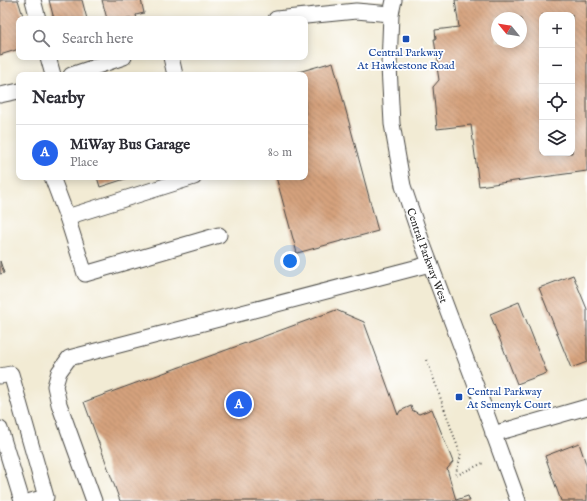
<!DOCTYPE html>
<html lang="en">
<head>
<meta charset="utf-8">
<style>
  :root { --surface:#fff; --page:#f7f7f7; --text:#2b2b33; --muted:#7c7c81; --line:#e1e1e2; --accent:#2563eb }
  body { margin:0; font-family:"IM FELL English",serif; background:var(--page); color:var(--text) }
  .controls { position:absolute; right:12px; top:12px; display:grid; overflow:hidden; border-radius:8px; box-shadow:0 2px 10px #0003 }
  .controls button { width:36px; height:36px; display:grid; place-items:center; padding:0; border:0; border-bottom:1px solid var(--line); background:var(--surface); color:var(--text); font:20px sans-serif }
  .compass { position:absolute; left:491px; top:12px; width:36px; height:36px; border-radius:50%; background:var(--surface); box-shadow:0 2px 10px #0003; rotate:300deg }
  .you { position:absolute; left:290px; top:261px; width:14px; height:14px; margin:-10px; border:3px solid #fff; border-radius:50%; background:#1a73e8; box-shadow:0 0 0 6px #1a73e833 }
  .badge { display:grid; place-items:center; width:26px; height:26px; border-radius:50%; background:var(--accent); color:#fff; font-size:13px; font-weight:700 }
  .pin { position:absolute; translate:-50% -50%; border:2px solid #fff; box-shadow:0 1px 4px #0006 }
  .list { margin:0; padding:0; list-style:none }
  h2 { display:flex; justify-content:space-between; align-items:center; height:52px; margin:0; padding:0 16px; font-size:17px }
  h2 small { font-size:13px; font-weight:400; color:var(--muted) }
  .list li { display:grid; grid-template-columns:26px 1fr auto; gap:12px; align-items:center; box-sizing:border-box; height:56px; padding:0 16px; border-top:1px solid var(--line) }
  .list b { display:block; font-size:15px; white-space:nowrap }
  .list p { margin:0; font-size:13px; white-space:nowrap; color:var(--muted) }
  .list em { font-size:13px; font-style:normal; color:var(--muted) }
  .icon { flex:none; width:22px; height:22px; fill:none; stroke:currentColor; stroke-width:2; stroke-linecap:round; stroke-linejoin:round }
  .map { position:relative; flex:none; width:587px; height:501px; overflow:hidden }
  .search { position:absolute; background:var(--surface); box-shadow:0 2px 10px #0003; left:16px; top:16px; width:292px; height:44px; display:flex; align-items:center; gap:10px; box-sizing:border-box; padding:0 14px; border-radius:8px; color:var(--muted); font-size:15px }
  .panel { position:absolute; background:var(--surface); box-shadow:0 2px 10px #0003; left:16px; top:72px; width:292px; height:108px; border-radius:8px }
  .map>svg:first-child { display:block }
</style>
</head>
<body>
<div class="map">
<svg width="587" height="501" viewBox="0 0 587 501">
  <defs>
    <pattern id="building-back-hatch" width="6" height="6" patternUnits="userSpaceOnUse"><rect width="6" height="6" fill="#d5a27d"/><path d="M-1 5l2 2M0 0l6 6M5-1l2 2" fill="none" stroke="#ad8467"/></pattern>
  </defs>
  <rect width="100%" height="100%" fill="#fff"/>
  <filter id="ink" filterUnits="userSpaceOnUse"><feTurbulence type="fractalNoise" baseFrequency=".025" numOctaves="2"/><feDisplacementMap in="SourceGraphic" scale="8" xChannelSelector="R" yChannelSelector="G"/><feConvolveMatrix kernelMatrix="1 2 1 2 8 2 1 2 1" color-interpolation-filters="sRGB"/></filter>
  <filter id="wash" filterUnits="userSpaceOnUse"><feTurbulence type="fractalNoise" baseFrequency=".012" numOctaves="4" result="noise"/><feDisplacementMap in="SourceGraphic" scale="16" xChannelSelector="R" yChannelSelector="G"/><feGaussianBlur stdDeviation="0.9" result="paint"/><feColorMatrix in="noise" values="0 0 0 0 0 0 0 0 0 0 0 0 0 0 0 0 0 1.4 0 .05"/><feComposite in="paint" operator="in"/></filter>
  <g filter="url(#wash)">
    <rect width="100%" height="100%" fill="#f2ebd4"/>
    <g id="blocks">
      <path fill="url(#building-back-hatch)" fill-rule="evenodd" d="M 0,0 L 18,0 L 24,19 L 19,19 L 19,49 L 0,55 Z
        M 49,0 L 82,0 L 87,19 L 54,19 Z
        M 102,0 L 141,0 L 144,13 L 136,15 L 137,19 L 107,19 Z
        M 455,0 L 587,0 L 587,171 L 479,186 L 471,125 L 437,129 L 433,87 L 439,80 L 437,67 L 439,67 L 437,52 L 436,52 L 434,39 L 436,39 L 435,30 L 459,27 ZM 542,15 L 572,15 L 572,153 L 542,153 ZM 497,18 L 521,18 L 521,42 L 497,42 Z
        M 333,62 L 378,231 L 297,253 L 276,177 L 305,177 L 305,75 L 288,75 Z
        M 97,177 L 131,177 L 100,187 Z
        M 0,261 L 4,273 L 0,274 Z
        M 573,275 L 587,309 L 587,362 L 571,368 L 539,288 Z
        M 519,302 L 547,373 L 517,384 L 490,314 Z
        M 336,310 L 364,322 L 398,415 L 400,411 L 411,406 L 412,410 L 419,414 L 432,409 L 453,462 L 447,469 L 456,500 L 468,496 L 470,501 L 120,501 L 84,402 Z
        M 579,443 L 587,467 L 587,501 L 561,501 L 545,456 Z"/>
    </g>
  </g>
  <g filter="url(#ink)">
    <use href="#blocks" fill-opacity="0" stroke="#494844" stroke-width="1"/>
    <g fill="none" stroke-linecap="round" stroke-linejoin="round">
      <defs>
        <g id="minor">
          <path d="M 33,0 L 38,19"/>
          <path id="s1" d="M 394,0 L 391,14 L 389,66 L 392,124 L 403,186 L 422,242 L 485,410 L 518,501"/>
          <path d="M 276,19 L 356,11 L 391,14"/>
          <path d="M 48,57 L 53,75"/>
          <path d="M 171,57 L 175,75"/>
          <path d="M 71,75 L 124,57"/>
          <path d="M 0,95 L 19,91"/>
          <path d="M 52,177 L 67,217 L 194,177"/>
          <path d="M 67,217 L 85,274 L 219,235"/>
          <path d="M 0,376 L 11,374 L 46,497 L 31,501"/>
          <path d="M 0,429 L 22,501"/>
          <path d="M 493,434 L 587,407"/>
          <path d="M 94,501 L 59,404 L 55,386 L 59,372 L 69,358 L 430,264"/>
        </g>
      </defs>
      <use href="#minor" stroke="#494844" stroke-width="17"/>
      <path stroke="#494844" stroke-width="2" stroke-dasharray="1 3" stroke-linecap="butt" d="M 427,360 L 461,456 L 455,476 L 483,463"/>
      <use href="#minor" stroke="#fff" stroke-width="15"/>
    </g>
  </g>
  <g fill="#1a4fb4" stroke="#fff" stroke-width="1.5">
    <rect x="402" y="35" width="8" height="8" rx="2"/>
    <rect x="455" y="393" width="8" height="8" rx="2"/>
  </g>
  <g text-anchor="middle" stroke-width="3.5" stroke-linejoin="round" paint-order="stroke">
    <g font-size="11" fill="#164399" stroke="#fff">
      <text x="406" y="56">Central Parkway<tspan x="406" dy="13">At Hawkestone Road</tspan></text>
      <text x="467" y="395" text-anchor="start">Central Parkway<tspan x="467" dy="13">At Semenyk Court</tspan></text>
    </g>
    <g font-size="11" fill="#2b2b2b" stroke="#fff">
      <text dy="4" stroke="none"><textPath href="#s1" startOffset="261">Central Parkway West</textPath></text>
    </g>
  </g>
</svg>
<div class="controls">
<button>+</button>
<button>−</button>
<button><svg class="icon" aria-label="locate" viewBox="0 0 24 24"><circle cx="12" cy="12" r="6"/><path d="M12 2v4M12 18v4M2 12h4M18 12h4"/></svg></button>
<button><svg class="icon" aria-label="layers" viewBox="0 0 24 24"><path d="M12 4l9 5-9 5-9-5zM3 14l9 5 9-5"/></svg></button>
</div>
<svg class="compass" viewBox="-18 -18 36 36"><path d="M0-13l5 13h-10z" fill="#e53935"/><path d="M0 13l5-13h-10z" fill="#7c7c81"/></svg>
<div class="you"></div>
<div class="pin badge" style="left:239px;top:404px">A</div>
<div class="search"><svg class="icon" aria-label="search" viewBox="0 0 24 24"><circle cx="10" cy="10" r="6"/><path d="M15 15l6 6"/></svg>Search here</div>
<section class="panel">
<h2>Nearby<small></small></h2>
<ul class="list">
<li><span class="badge">A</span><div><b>MiWay Bus Garage</b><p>Place</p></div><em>80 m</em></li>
</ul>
</section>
</div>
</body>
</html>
